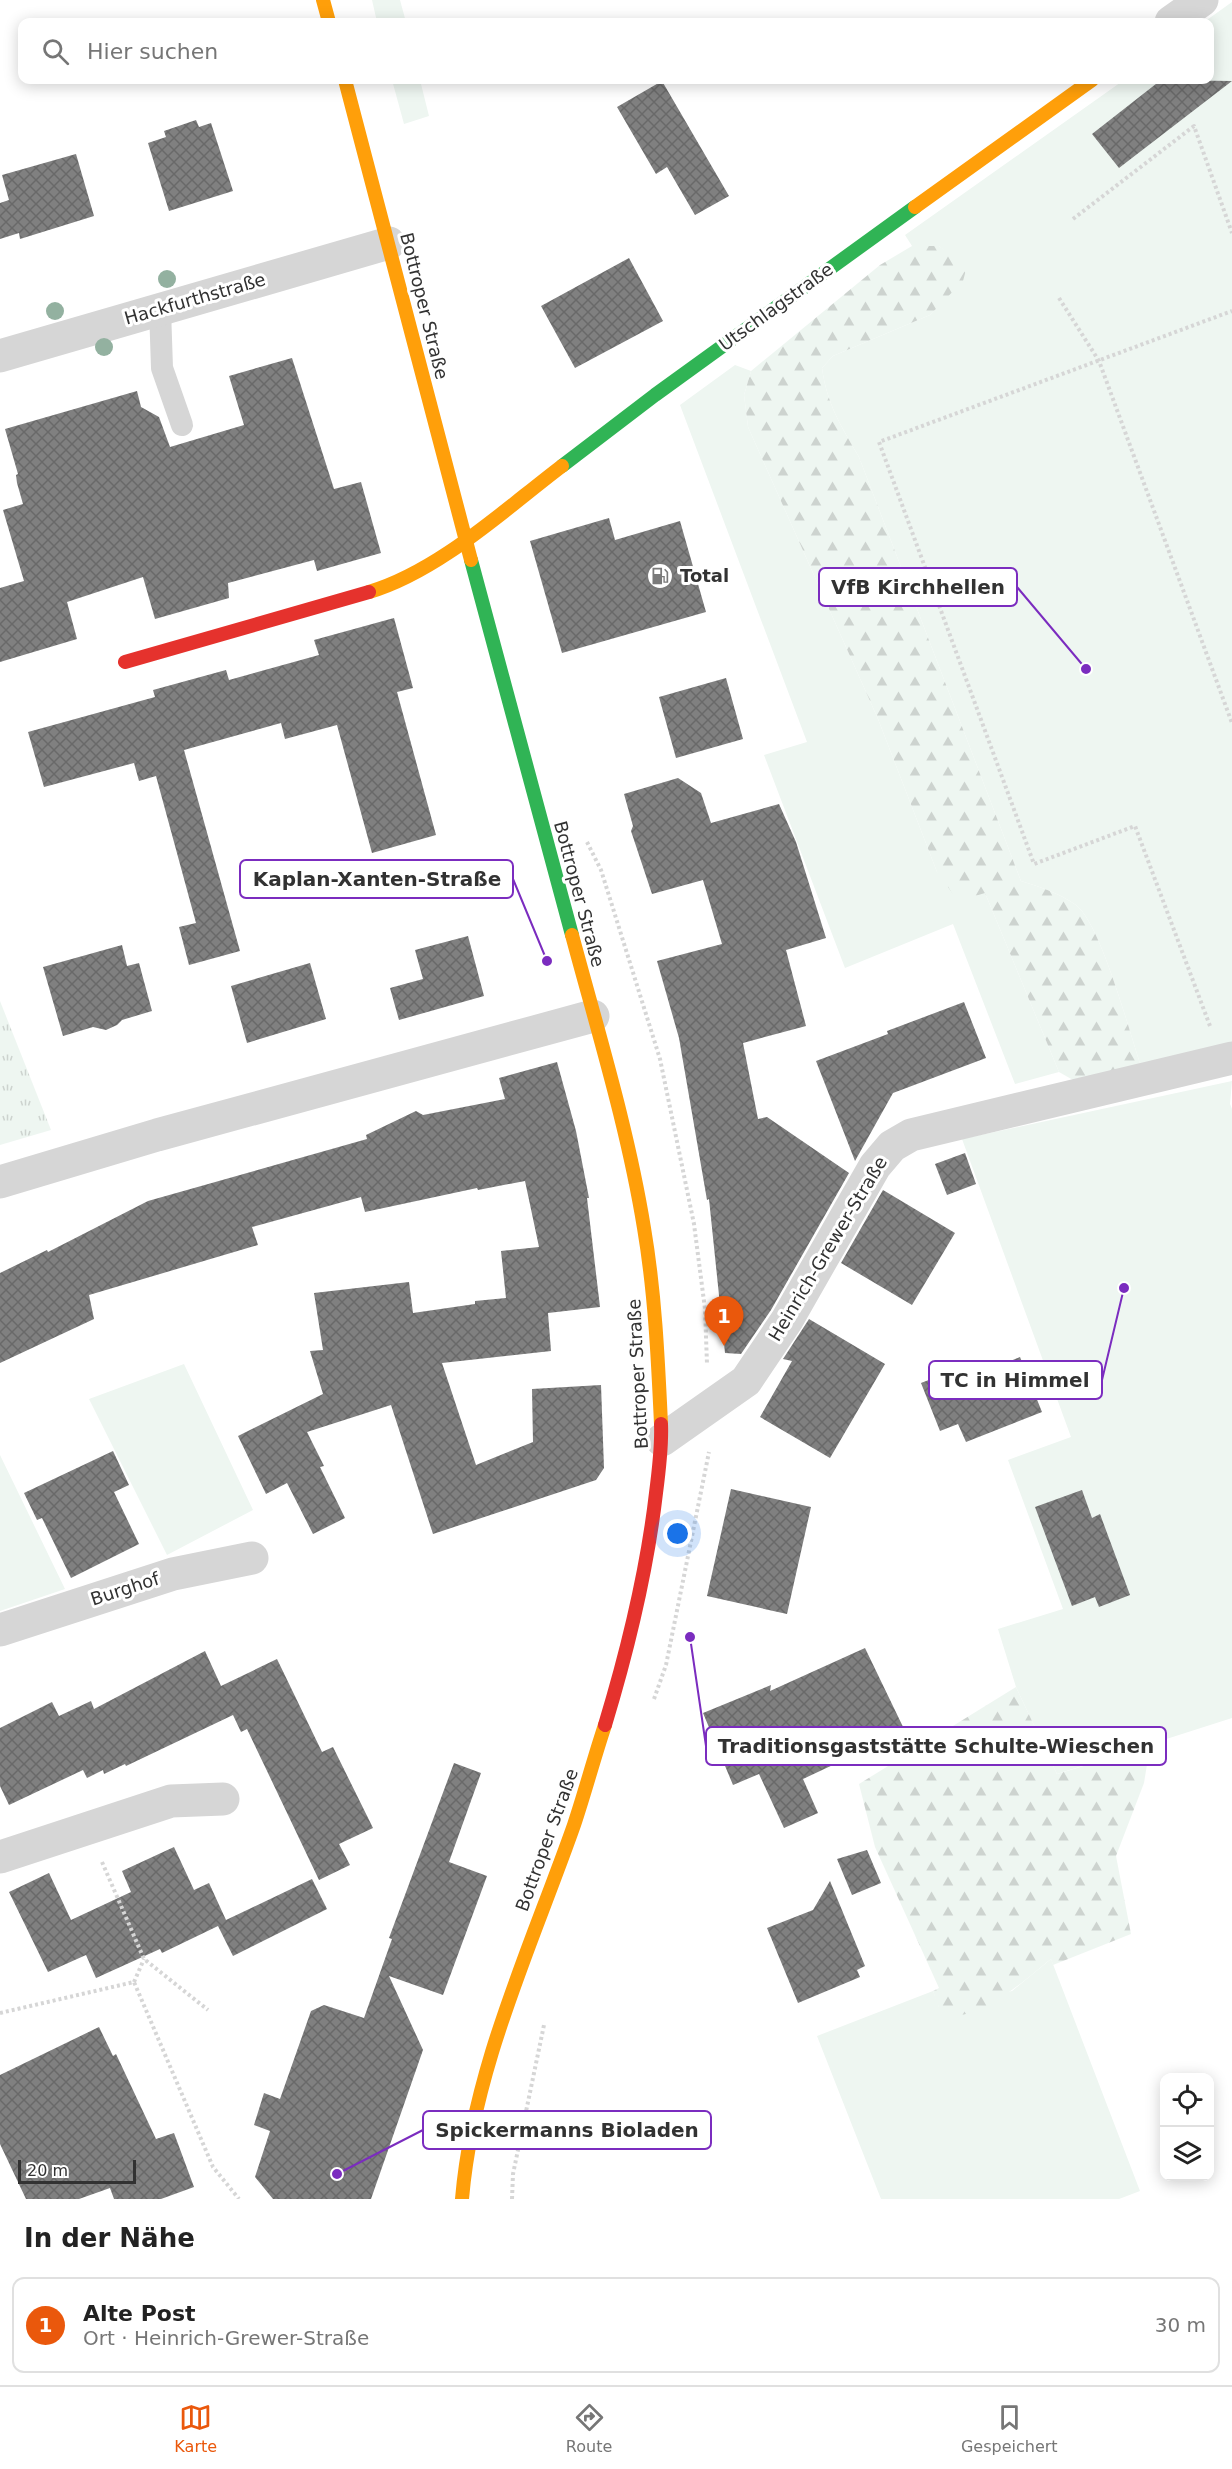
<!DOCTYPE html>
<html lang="de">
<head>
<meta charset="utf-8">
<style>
  :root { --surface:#fff; --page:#f6f6f6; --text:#222; --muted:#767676; --line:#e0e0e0; --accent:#ea580c }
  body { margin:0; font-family:"DejaVu Sans",sans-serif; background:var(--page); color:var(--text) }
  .controls { position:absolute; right:18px; bottom:18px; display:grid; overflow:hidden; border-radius:12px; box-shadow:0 3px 15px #0003 }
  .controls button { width:54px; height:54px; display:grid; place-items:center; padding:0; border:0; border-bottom:2px solid var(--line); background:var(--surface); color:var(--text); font:30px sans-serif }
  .scale { position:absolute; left:18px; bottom:15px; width:118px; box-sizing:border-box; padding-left:6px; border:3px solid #323232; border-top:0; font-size:16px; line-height:21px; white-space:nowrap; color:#323232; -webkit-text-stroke:4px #fff; paint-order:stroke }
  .you { position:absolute; left:678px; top:1534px; width:21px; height:21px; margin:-15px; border:4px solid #fff; border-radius:50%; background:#1a73e8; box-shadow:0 0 0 9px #1a73e833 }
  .badge { display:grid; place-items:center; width:39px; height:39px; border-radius:50%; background:var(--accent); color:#fff; font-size:20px; font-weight:700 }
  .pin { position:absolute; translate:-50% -50px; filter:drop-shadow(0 2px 3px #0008) }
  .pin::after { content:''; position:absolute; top:32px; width:21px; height:18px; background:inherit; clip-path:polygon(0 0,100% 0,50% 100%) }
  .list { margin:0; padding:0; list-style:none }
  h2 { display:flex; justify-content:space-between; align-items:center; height:78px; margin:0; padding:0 24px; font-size:26px }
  h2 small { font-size:20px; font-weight:400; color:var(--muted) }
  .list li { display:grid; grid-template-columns:39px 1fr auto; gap:18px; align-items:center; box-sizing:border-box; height:96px; margin:0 12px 12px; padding:0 12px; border:2px solid var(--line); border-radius:12px }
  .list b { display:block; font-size:22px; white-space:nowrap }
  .list p { margin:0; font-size:20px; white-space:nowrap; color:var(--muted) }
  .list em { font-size:20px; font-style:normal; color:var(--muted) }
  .icon { flex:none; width:33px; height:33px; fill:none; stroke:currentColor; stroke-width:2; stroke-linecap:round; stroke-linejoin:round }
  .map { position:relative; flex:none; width:1232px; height:2199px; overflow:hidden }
  .search { position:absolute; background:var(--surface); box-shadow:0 3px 15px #0003; left:18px; right:18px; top:18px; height:66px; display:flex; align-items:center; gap:15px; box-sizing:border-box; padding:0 21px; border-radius:12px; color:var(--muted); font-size:22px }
  .sheet { height:186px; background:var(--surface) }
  nav { display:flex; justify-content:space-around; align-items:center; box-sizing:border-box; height:84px; border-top:2px solid var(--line); background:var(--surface); font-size:16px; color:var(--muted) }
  nav a { display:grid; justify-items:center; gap:3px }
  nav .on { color:var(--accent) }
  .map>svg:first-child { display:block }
</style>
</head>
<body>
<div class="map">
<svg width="1232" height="2199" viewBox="0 0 1232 2199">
  <defs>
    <pattern id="forest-firs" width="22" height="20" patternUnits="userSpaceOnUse" patternTransform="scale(1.5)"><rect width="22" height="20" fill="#eef6f1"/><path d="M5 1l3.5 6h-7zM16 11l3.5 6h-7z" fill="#cdd3cf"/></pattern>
    <pattern id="park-tufts" width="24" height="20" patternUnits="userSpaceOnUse" patternTransform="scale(1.5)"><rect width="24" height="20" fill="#eef6f1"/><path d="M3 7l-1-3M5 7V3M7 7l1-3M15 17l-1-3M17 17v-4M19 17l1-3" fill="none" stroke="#cdd3cf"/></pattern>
    <pattern id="building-cross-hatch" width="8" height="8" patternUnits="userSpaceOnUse" patternTransform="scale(1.5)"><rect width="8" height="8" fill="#808080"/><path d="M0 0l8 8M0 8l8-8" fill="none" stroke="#696969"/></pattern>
  </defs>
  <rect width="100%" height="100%" fill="#fff"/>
  <path fill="#eef6f1" d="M 372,0 L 400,0 L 406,22 L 377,22 Z
    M 1232,2 L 1232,1047 L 1141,1066 C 1129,1031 1101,924 1076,905 C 1059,893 1040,887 1021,881 L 859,457 C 841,426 827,404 822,368 L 833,356 L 930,315 L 941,303 L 951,256 L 939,246 L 912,246 L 905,235 L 1124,80 L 1210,80 L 1210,22 L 1204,22 Z
    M 392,80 L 420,80 L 429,116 L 404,124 Z
    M 735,365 L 751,371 L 744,395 L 748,427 L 878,719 L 937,872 L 985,893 L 1059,1072 L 1015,1084 L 953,924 L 845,968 L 764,755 L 807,742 L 680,405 Z
    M 1232,1081 L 1230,1104 L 1232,1109 L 1232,1718 L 1057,1774 L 1016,1687 L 998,1629 L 1063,1609 L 1008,1460 L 1071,1437 L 962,1139 Z
    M 184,1364 L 253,1510 L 167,1555 L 89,1399 Z
    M 0,1455 L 65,1589 L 0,1611 Z
    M 1051,1959 L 1140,2191 L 1119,2199 L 881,2199 L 817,2036 L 933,1991 L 939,2007 L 1012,1991 Z"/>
  <path fill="url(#forest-firs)" d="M 912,246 L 939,246 L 967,266 L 963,281 L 930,315 L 833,356 L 822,368 C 827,404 841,426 859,457 L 1021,881 C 1040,887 1059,893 1076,905 C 1101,924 1129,1031 1141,1066 L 1073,1080 L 1059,1072 L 985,893 L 975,896 L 953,894 L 937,872 L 878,719 L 748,427 L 744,395 L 751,371 L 880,265 Z
    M 1016,1687 L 1057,1774 L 1150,1746 L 1144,1783 L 1116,1856 L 1131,1934 L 1053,1965 L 1051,1959 C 1032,1974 965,2036 940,2008 C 936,2004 935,1996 933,1991 L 939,1988 L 875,1847 L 859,1784 Z"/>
  <path fill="url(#park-tufts)" d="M 0,1001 L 51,1130 L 0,1145 Z"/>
  <path fill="url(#building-cross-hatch)" d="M 1161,80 L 1232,81 L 1119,168 L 1092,134 Z
    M 662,81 L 729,196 L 695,215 L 667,167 L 656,174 L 617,107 Z
    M 196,120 L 199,127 L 211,123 L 233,191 L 169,211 L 148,143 L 166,137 L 164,131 Z
    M 76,154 L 94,216 L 20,239 L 19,233 L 0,239 L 0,203 L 9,200 L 2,175 Z
    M 629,258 L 663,321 L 575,368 L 541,306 Z
    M 292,358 L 334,489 L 361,482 L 381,553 L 317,571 L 314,560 L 228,583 L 229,598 L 155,619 L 143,577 L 67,602 L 77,639 L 0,662 L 0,588 L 24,581 L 3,510 L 23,504 L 17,483 L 16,475 L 18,474 L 5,429 L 137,391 L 141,407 L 159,417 L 170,447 L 244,425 L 229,376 Z
    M 609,518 L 615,540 L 680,521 L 706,612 L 562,653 L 530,541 Z
    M 394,618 L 413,688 L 397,692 L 436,835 L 372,853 L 337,725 L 285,739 L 281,723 L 184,750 L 240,951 L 189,965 L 179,927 L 196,923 L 156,776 L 139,781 L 134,763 L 44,787 L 28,732 L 155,697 L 153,690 L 226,670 L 229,680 L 319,655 L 314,640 Z
    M 726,678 L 743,739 L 676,758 L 659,697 Z
    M 678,778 L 701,793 L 711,823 L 779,804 L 796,842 L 826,938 L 786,950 L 806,1026 L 743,1043 L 758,1119 L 767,1117 L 849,1173 L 771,1310 L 741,1354 L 725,1353 L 709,1199 L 707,1200 L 679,1038 L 657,961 L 722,944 L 703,880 L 652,894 L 631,831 L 633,826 L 624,794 Z
    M 468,936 L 484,996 L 399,1020 L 390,988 L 423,979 L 415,950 Z
    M 122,945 L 127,966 L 139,963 L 152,1011 L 122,1020 L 117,1025 L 106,1030 L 93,1027 L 63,1036 L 43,967 Z
    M 310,963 L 326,1019 L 247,1043 L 231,986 Z
    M 964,1002 L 986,1058 L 893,1093 L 855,1161 L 816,1061 L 888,1034 L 887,1031 Z
    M 557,1062 L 576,1131 L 589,1198 L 587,1198 L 600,1307 L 548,1313 L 551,1351 L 442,1363 L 476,1465 L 533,1442 L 532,1389 L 601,1385 L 604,1468 L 596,1480 L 433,1534 L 391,1405 L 307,1432 L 324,1466 L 320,1467 L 345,1518 L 313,1534 L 287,1483 L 266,1494 L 238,1436 L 323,1394 L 310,1351 L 323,1350 L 314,1293 L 409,1282 L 413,1313 L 475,1304 L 475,1301 L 506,1298 L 501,1251 L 539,1247 L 525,1181 L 478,1190 L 477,1188 L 365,1212 L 361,1197 L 252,1227 L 258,1245 L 89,1295 L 94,1319 L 0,1363 L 0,1273 L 47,1250 L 48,1252 L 148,1201 L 367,1139 L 366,1135 L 416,1111 L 423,1115 L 505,1099 L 499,1078 Z
    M 965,1153 L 976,1184 L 947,1195 L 935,1164 Z
    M 883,1190 L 955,1233 L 912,1305 L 841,1263 Z
    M 809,1319 L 885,1364 L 830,1458 L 760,1417 L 792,1361 L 783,1359 Z
    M 1020,1357 L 1042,1412 L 966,1442 L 958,1424 L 940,1431 L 921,1383 L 980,1360 L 985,1372 Z
    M 113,1451 L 129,1485 L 114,1492 L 139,1544 L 71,1578 L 42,1518 L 37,1520 L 24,1493 Z
    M 731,1489 L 811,1507 L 787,1614 L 707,1596 Z
    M 1082,1490 L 1092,1518 L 1100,1514 L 1130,1595 L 1099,1607 L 1095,1597 L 1072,1606 L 1035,1507 Z
    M 865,1648 L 905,1731 L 803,1779 L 818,1813 L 784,1828 L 759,1774 L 733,1785 L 703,1713 L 771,1685 L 770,1691 Z
    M 205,1651 L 221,1686 L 277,1659 L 322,1752 L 333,1747 L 373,1828 L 339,1844 L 350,1865 L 319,1880 L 247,1729 L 241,1732 L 233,1715 L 126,1766 L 125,1764 L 104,1774 L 103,1770 L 87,1778 L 83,1770 L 9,1805 L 0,1786 L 0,1728 L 52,1702 L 59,1716 L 91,1701 L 94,1709 Z
    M 454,1763 L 481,1773 L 449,1862 L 487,1876 L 443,1995 L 389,1976 L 423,2050 L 371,2199 L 273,2199 L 255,2177 L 270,2131 L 254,2125 L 264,2093 L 280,2099 L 311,2011 L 324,2005 L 364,2018 L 392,1939 L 389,1938 Z
    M 174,1847 L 194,1890 L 209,1883 L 226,1920 L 312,1879 L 327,1909 L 233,1956 L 218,1926 L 162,1953 L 160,1949 L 96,1978 L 86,1955 L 48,1972 L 9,1892 L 49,1873 L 71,1920 L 131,1892 L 122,1871 Z
    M 867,1850 L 881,1883 L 852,1895 L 837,1859 Z
    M 830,1881 L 865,1966 L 857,1970 L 860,1977 L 798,2003 L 767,1928 L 813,1910 Z
    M 99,2027 L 113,2056 L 116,2054 L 156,2139 L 174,2133 L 194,2187 L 161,2199 L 114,2199 L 110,2188 L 79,2199 L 26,2199 L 0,2144 L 0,2075 Z"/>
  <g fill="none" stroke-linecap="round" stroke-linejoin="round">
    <path stroke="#d6d6d6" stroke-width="4" stroke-dasharray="3 3" stroke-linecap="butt" d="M 1073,219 L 1194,126 L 1232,233
      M 1059,298 L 1099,361 L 1232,723
      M 587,842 L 601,870 L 660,1059 L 694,1224 L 705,1309 L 707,1364
      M 1210,1026 L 1135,826 L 1034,864 L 879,442 L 1232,311
      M 654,1699 L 666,1665 L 709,1452
      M 102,1862 L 144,1959 L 208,2010
      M 134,1982 L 144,1959
      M 0,2013 L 134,1982 L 213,2167 L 239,2199
      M 512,2199 L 513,2174 L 544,2025"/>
    <path stroke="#d6d6d6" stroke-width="22" d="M 160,309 L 162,368 L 182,425"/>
    <path stroke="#d6d6d6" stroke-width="33" d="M 1171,22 L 1202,0
      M 0,356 L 389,243
      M 0,1182 L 157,1135 L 593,1016
      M 662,1440 L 746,1381 L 787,1320 L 875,1166 L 892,1146 L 911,1135 L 1232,1058
      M 0,1630 L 173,1574 L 252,1558
      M 0,1857 L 171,1801 L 223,1799"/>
    <path stroke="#30b455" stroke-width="14" d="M 562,466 L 655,395 L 915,207
      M 471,560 L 572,935"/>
    <path stroke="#ff9f0a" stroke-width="14" d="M 323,0 L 329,22
      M 345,80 L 471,560
      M 915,207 L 1092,80
      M 369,592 C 439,571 504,510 562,466
      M 572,935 C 598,1032 628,1129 644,1228 C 655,1293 658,1359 661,1424
      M 462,2199 C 473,2069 531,1947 574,1825 C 585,1792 594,1758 605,1725"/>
    <path stroke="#e5322d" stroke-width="14" d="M 125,662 L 369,592
      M 605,1725 C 628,1649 647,1571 656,1493 C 659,1470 662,1447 661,1424"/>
  </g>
  <g fill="#93b1a0">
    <circle cx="167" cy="279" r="9"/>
    <circle cx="55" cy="311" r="9"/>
    <circle cx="104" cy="347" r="9"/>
  </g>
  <defs>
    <symbol id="fuel-ring" viewBox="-11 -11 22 22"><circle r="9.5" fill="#fff" stroke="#7a7a7a" stroke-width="1.5"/><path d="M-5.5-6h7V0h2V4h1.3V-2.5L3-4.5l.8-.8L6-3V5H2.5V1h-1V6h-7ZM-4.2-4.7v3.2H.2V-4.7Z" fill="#7a7a7a"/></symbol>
  </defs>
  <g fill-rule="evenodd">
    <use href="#fuel-ring" x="645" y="561" width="30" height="30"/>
  </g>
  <g text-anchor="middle" stroke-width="6" stroke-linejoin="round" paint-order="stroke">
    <g font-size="18" fill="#323232" stroke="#fff">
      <text transform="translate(195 299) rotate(-16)" y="6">Hackfurthstraße</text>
      <text transform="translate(424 306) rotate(76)" y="6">Bottroper Straße</text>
      <text transform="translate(776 307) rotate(-36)" y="6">Utschlagstraße</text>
      <text transform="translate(579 894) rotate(75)" y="6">Bottroper Straße</text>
      <text transform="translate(828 1249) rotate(-59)" y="6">Heinrich-Grewer-Straße</text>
      <text transform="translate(638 1374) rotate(-93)" y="6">Bottroper Straße</text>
      <text transform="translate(125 1589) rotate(-18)" y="6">Burghof</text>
      <text transform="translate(547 1840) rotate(-70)" y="6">Bottroper Straße</text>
    </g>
    <g font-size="18" font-weight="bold" fill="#323232" stroke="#fff" text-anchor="start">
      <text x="680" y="582">Total</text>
    </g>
  </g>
  <path fill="none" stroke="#7b2cbf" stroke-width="2" d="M1086 669L1017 587M547 961L513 879M1124 1288L1102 1380M690 1637L706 1746M337 2174L423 2130"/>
  <g fill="#7b2cbf" stroke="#fff" stroke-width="2">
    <circle cx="1086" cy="669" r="6"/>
    <circle cx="547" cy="961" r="6"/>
    <circle cx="1124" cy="1288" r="6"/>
    <circle cx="690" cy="1637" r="6"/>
    <circle cx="337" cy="2174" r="6"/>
  </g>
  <g fill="#fff" stroke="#7b2cbf" stroke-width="2">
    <rect x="819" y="568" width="198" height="38" rx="6"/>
    <rect x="240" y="860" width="273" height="38" rx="6"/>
    <rect x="929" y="1361" width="173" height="38" rx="6"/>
    <rect x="706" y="1727" width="460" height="38" rx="6"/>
    <rect x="423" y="2111" width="288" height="38" rx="6"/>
  </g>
  <g font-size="20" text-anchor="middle" font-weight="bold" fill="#323232">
    <text x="918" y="594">VfB Kirchhellen</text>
    <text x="377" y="886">Kaplan-Xanten-Straße</text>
    <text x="1015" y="1387">TC in Himmel</text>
    <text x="936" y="1753">Traditionsgaststätte Schulte-Wieschen</text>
    <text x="567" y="2137">Spickermanns Bioladen</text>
  </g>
</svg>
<div class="controls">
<button><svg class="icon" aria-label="locate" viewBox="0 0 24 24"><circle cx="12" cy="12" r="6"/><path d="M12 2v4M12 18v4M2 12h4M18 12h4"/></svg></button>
<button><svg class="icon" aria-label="layers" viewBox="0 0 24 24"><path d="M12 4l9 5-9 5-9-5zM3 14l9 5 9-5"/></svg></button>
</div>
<div class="scale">20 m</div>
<div class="you"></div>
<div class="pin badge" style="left:724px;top:1346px">1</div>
<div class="search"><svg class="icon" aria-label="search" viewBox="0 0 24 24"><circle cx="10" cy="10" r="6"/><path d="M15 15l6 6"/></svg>Hier suchen</div>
</div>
<section class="sheet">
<h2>In der Nähe<small></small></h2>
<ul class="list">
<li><span class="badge">1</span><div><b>Alte Post</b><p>Ort · Heinrich-Grewer-Straße</p></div><em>30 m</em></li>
</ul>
</section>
<nav>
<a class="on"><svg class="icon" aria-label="map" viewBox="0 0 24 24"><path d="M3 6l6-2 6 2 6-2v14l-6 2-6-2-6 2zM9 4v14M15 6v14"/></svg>Karte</a>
<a><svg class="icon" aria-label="directions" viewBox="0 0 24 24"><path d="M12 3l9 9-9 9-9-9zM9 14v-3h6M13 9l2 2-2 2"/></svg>Route</a>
<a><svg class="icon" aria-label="saved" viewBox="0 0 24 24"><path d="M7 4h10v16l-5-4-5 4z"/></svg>Gespeichert</a>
</nav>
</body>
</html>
